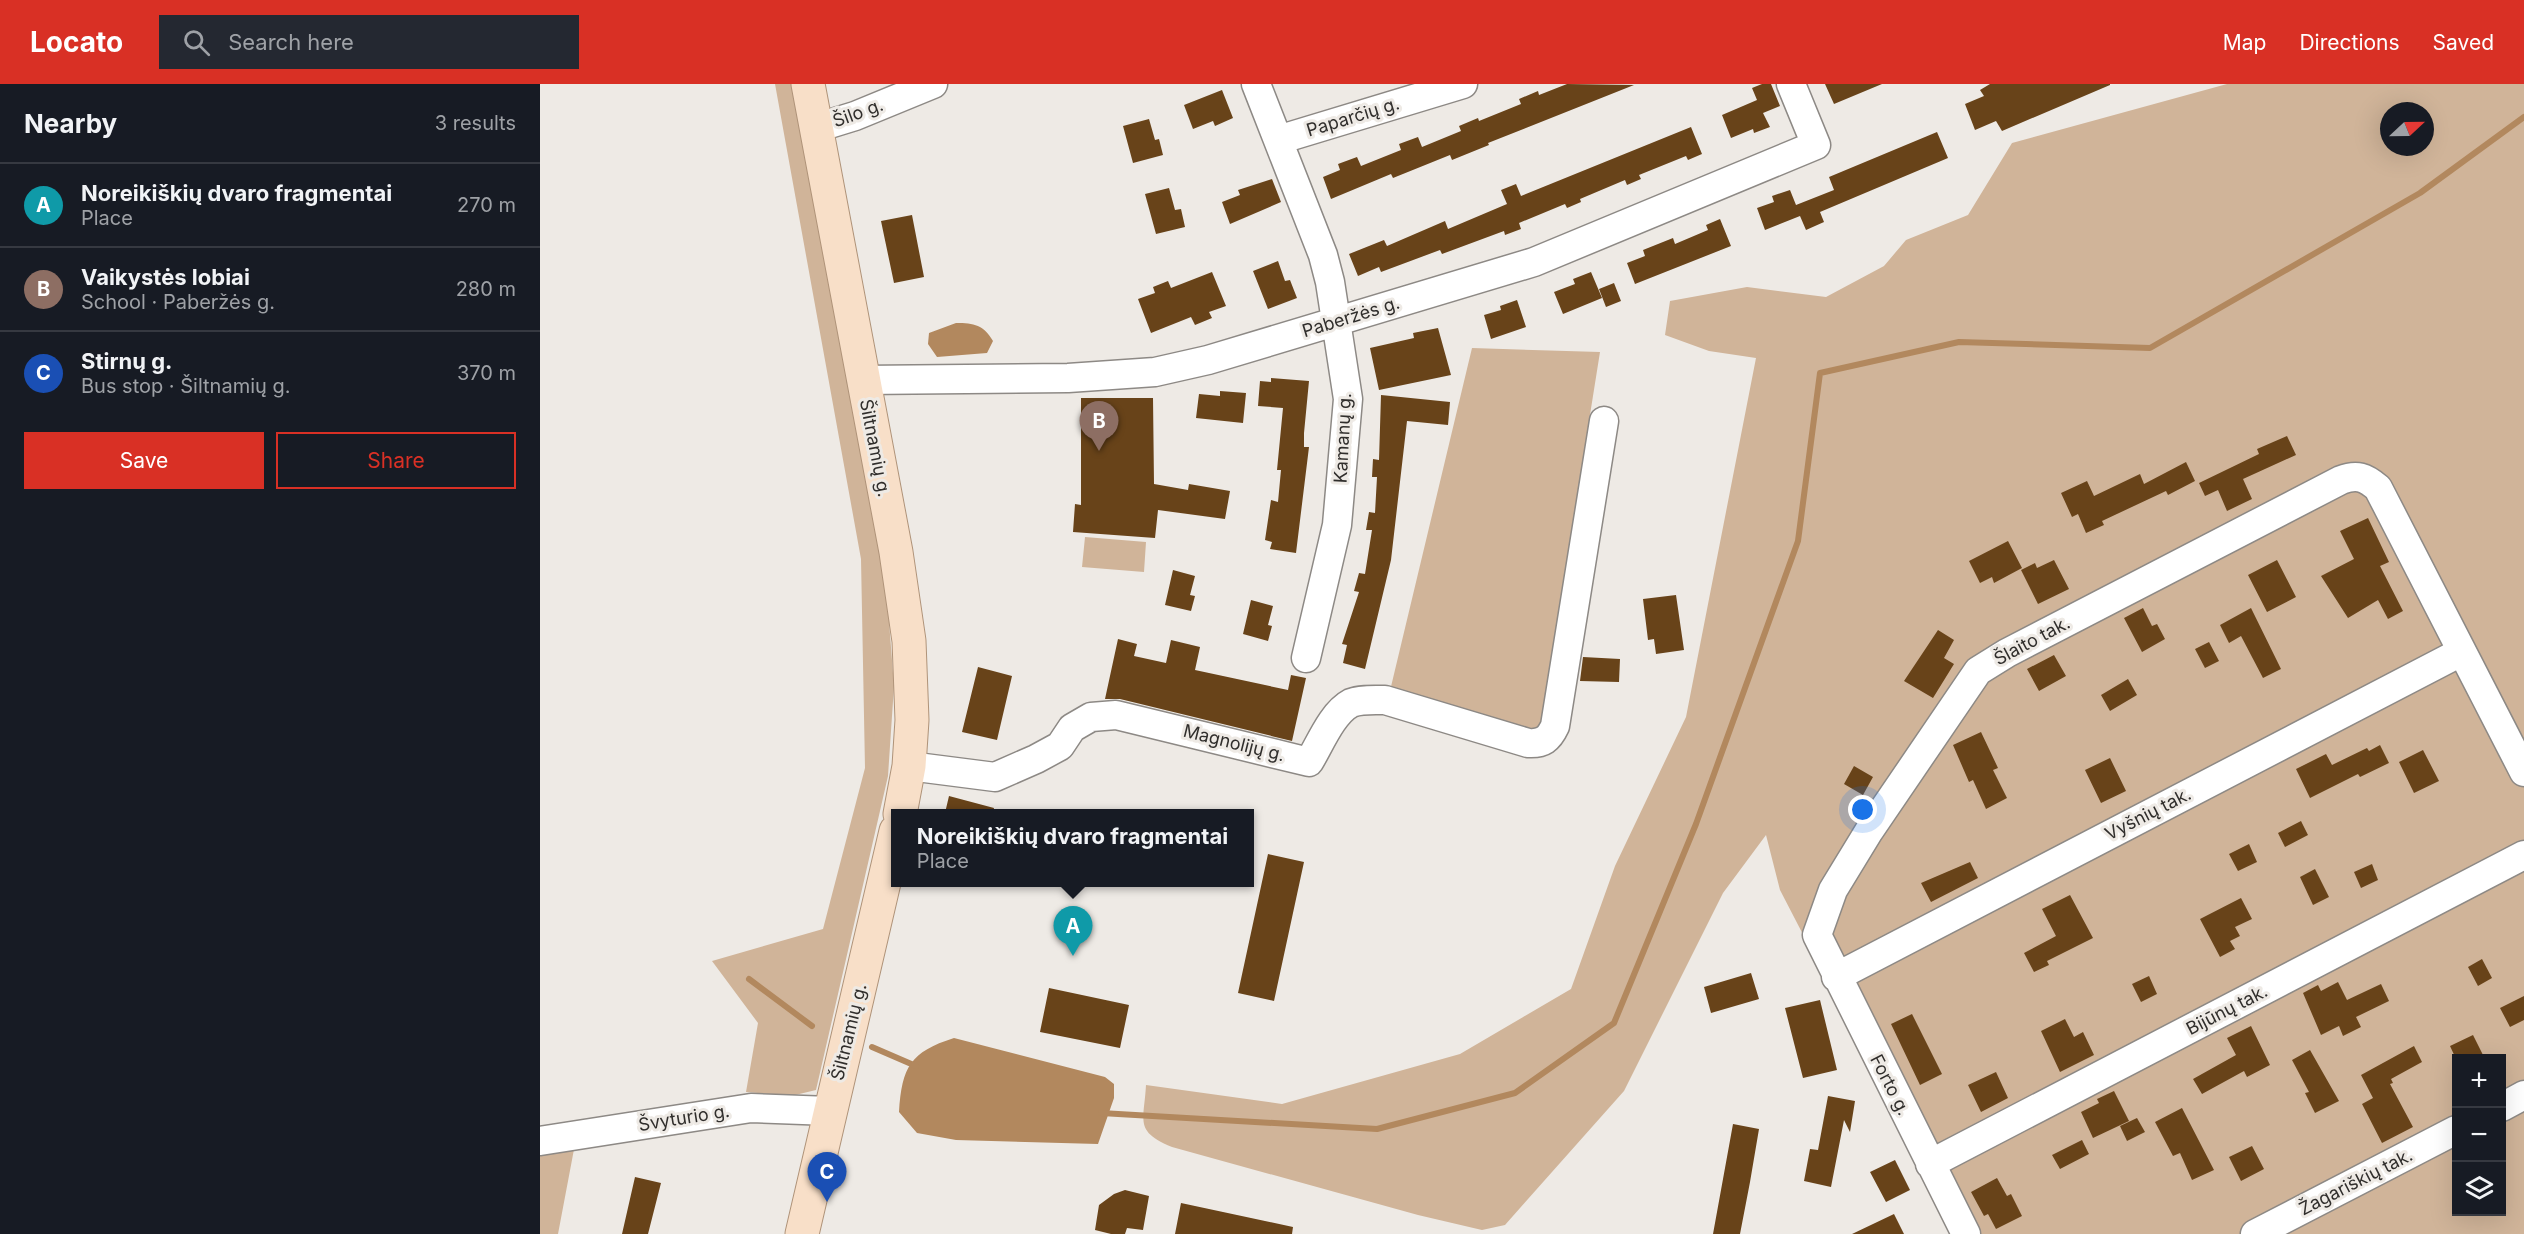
<!DOCTYPE html>
<html lang="en">
<head>
<meta charset="utf-8">
<style>
  :root { --surface:#171b24; --page:#242831; --text:#f1f3f6; --muted:#9ea1a6; --line:#363941; --accent:#d93025 }
  body { margin:0; font-family:Inter,sans-serif; background:var(--page); color:var(--text) }
  .controls { position:absolute; right:18px; bottom:18px; display:grid; overflow:hidden; border-radius:0px; box-shadow:0 6px 24px #0002 }
  .controls button { width:54px; height:54px; display:grid; place-items:center; padding:0; border:0; border-bottom:2px solid var(--line); background:var(--surface); color:var(--text); font:30px sans-serif }
  .compass { position:absolute; left:1840px; top:18px; width:54px; height:54px; border-radius:50%; background:var(--surface); box-shadow:0 6px 24px #0002; rotate:68deg }
  .you { position:absolute; left:1323px; top:726px; width:21px; height:21px; margin:-15px; border:4px solid #fff; border-radius:50%; background:#1a73e8; box-shadow:0 0 0 9px #1a73e833 }
  .badge { display:grid; place-items:center; width:39px; height:39px; border-radius:50%; background:var(--accent); color:#fff; font-size:20px; font-weight:700 }
  .pin { position:absolute; translate:-50% -50px; filter:drop-shadow(0 2px 3px #0008) }
  .pin::after { content:''; position:absolute; top:32px; width:21px; height:18px; background:inherit; clip-path:polygon(0 0,100% 0,50% 100%) }
  .popup { position:absolute; left:351px; top:725px; width:363px; height:78px; box-sizing:border-box; display:grid; place-content:center; border-radius:0px; background:var(--surface); filter:drop-shadow(0 2px 4px #0005); font-size:20px; white-space:nowrap; color:var(--muted) }
  .popup b { font-size:22px; color:var(--text) }
  .popup::after { content:''; position:absolute; left:50%; top:100%; margin-left:-12px; border:12px solid transparent; border-top-color:var(--surface) }
  .list { margin:0; padding:0; list-style:none }
  h2 { display:flex; justify-content:space-between; align-items:center; height:78px; margin:0; padding:0 24px; font-size:26px }
  h2 small { font-size:20px; font-weight:400; color:var(--muted) }
  .list li { display:grid; grid-template-columns:39px 1fr auto; gap:18px; align-items:center; box-sizing:border-box; height:84px; padding:0 24px; border-top:2px solid var(--line) }
  .list b { display:block; font-size:22px; white-space:nowrap }
  .list p { margin:0; font-size:20px; white-space:nowrap; color:var(--muted) }
  .list em { font-size:20px; font-style:normal; color:var(--muted) }
  .actions { display:flex; gap:12px; padding:18px 24px }
  .actions a { flex:1; padding:14px 0; border:2px solid var(--accent); border-radius:0px; text-align:center; font-size:21px; color:var(--accent) }
  .actions .main { background:var(--accent); color:#fff }
  .icon { flex:none; width:33px; height:33px; fill:none; stroke:currentColor; stroke-width:2; stroke-linecap:round; stroke-linejoin:round }
  .map { position:relative; flex:none; width:1984px; height:1150px; overflow:hidden }
  header { display:flex; align-items:center; gap:36px; box-sizing:border-box; height:84px; padding:0 30px; background:var(--accent); color:#fff }
  header strong { font-size:28px }
  nav { display:flex; gap:33px; margin-inline-start:auto; font-size:21px }
  .search { width:420px; height:54px; background:var(--page); display:flex; align-items:center; gap:15px; box-sizing:border-box; padding:0 21px; border-radius:0px; color:var(--muted); font-size:22px }
  main { display:flex }
  aside { flex:1; background:var(--surface) }
  .map>svg:first-child { display:block }
</style>
</head>
<body>
<header>
<strong>Locato</strong>
<div class="search"><svg class="icon" aria-label="search" viewBox="0 0 24 24"><circle cx="10" cy="10" r="6"/><path d="M15 15l6 6"/></svg>Search here</div>
<nav><a>Map</a><a>Directions</a><a>Saved</a></nav>
</header>
<main>
<aside>
<h2>Nearby<small>3 results</small></h2>
<ul class="list">
<li><span class="badge" style="background:#0f9aa8">A</span><div><b>Noreikiškių dvaro fragmentai</b><p>Place</p></div><em>270 m</em></li>
<li><span class="badge" style="background:#8d6e63">B</span><div><b>Vaikystės lobiai</b><p>School · Paberžės g.</p></div><em>280 m</em></li>
<li><span class="badge" style="background:#1a4fb4">C</span><div><b>Stirnų g.</b><p>Bus stop · Šiltnamių g.</p></div><em>370 m</em></li>
</ul>
<div class="actions"><a class="main">Save</a><a>Share</a></div>
</aside>
<div class="map">
<svg width="1984" height="1150" viewBox="0 0 1984 1150">
  <rect width="100%" height="100%" fill="#eeeae5"/>
  <path fill="#d0b499" fill-rule="evenodd" d="M 235,0 L 251,0 L 346,499 L 354,602 L 348,692 L 276,1006 L 251,1012 L 206,1008 L 218,939 L 172,877 L 283,845 L 325,684 L 321,475 Z
    M 1687,0 L 1984,0 L 1984,1150 L 1418,1150 L 1240,806 L 1226,751 L 1183,809 L 1084,1007 L 965,1141 L 942,1146 L 878,1131 L 632,1063 C 594,1047 604,1038 606,1001 L 742,1020 L 920,970 L 1031,905 L 1075,782 L 1146,633 L 1216,274 L 1169,267 L 1125,251 L 1130,217 L 1207,203 L 1286,213 L 1344,182 L 1366,156 L 1428,131 L 1472,59 ZM 1849,27 L 1885,27 L 1885,63 L 1849,63 ZM 1916,974 L 1962,974 L 1962,1128 L 1916,1128 Z
    M 932,264 L 1060,268 L 999,651 L 849,611 Z
    M 545,453 L 606,458 L 604,488 L 542,483 Z
    M 35,1060 L 18,1150 L 0,1150 L 0,1065 Z"/>
  <path fill="#b2885e" d="M 416,239 C 434,239 444,241 453,257 L 447,269 L 397,273 L 388,260 L 389,249 Z
    M 414,954 L 565,993 L 574,1000 L 574,1014 L 558,1060 L 416,1056 L 377,1049 L 359,1028 C 362,983 370,968 414,954 Z"/>
  <g fill="none" stroke-linecap="round" stroke-linejoin="round">
    <path stroke="#b2885e" stroke-width="6" d="M 209,895 L 272,942
      M 332,963 L 376,982
      M 561,1029 L 837,1045 L 975,1009 L 1074,939 L 1156,740 L 1258,457 L 1280,289 L 1419,258 L 1610,264 L 1880,109 L 1984,33"/>
  </g>
  <path fill="#684319" d="M 1027,0 L 1094,1 L 948,59 L 949,61 L 912,76 L 910,71 L 853,94 L 851,90 L 791,115 L 783,93 L 800,86 L 798,80 L 817,73 L 821,82 L 861,66 L 859,60 L 878,53 L 882,63 L 921,47 L 919,42 L 938,34 L 939,37 L 981,20 L 979,15 L 998,7 L 999,11 Z
    M 1222,0 L 1231,0 L 1240,22 L 1223,29 L 1230,43 L 1214,49 L 1213,45 L 1191,54 L 1182,31 L 1217,16 L 1212,4 Z
    M 1285,0 L 1342,0 L 1294,20 Z
    M 1450,0 L 1570,0 L 1570,1 L 1462,47 L 1456,37 L 1435,46 L 1425,20 L 1444,12 L 1440,6 Z
    M 682,6 L 693,34 L 675,42 L 673,37 L 653,45 L 644,21 Z
    M 609,35 L 615,56 L 619,55 L 623,71 L 593,79 L 583,42 Z
    M 1151,43 L 1162,70 L 1148,76 L 1146,72 L 1099,91 L 1101,95 L 1087,101 L 1085,96 L 1040,115 L 1041,118 L 1027,124 L 1025,120 L 979,139 L 981,145 L 965,151 L 964,147 L 902,170 L 900,166 L 841,188 L 839,183 L 818,192 L 809,170 L 844,156 L 847,162 L 905,137 L 908,145 L 967,120 L 961,106 L 976,100 L 981,112 Z
    M 1397,48 L 1408,74 L 1280,128 L 1284,138 L 1266,146 L 1260,132 L 1225,146 L 1217,124 L 1234,118 L 1232,112 L 1250,106 L 1256,121 L 1294,106 L 1289,93 Z
    M 732,95 L 741,118 L 690,140 L 682,118 L 700,111 L 698,106 Z
    M 629,104 L 635,126 L 641,125 L 645,143 L 616,150 L 605,110 Z
    M 372,131 L 384,193 L 354,199 L 341,137 Z
    M 1180,135 L 1191,162 L 1095,200 L 1087,179 L 1105,172 L 1103,166 L 1133,154 L 1135,160 L 1168,146 L 1166,141 Z
    M 738,177 L 745,197 L 750,196 L 757,214 L 728,225 L 713,187 Z
    M 672,188 L 686,222 L 669,228 L 672,234 L 655,241 L 651,233 L 611,249 L 598,215 L 615,209 L 613,203 L 628,197 L 631,204 Z
    M 1051,188 L 1062,214 L 1023,230 L 1014,208 L 1035,200 L 1033,195 Z
    M 1074,199 L 1081,217 L 1066,223 L 1059,205 Z
    M 977,216 L 986,243 L 951,255 L 944,231 L 961,226 L 960,222 Z
    M 898,244 L 911,291 L 839,306 L 830,264 L 874,254 L 873,249 Z
    M 731,294 L 769,297 L 764,349 L 764,363 L 769,363 L 756,469 L 730,465 L 732,458 L 725,456 L 731,416 L 738,418 L 741,386 L 737,386 L 743,324 L 718,322 L 720,297 L 731,298 Z
    M 680,307 L 706,309 L 703,339 L 656,334 L 659,310 L 680,312 Z
    M 841,311 L 910,318 L 908,341 L 867,337 L 851,476 L 825,585 L 803,579 L 807,561 L 802,560 L 819,508 L 814,507 L 819,489 L 825,490 L 832,446 L 826,446 L 829,428 L 835,429 L 837,393 L 832,393 L 833,375 L 839,376 Z
    M 541,314 L 613,314 L 614,400 L 648,406 L 649,400 L 690,407 L 685,435 L 618,426 L 615,454 L 533,448 L 535,420 L 541,421 Z
    M 1747,352 L 1756,371 L 1703,395 L 1712,415 L 1687,427 L 1678,406 L 1665,412 L 1659,399 L 1719,370 L 1717,365 Z
    M 1646,378 L 1655,397 L 1628,411 L 1626,407 L 1562,437 L 1564,441 L 1546,449 L 1538,430 L 1532,433 L 1521,409 L 1547,397 L 1554,412 L 1600,390 L 1604,400 Z
    M 1828,434 L 1849,478 L 1840,482 L 1863,527 L 1848,535 L 1838,516 L 1808,534 L 1781,492 L 1814,475 L 1800,447 Z
    M 1468,457 L 1482,484 L 1454,499 L 1452,493 L 1440,499 L 1429,477 Z
    M 1514,476 L 1529,505 L 1498,520 L 1481,486 L 1495,479 L 1497,484 Z
    M 1737,476 L 1756,513 L 1727,528 L 1708,491 Z
    M 633,486 L 655,492 L 650,511 L 655,512 L 651,527 L 625,521 Z
    M 1136,511 L 1144,566 L 1116,570 L 1114,555 L 1108,556 L 1103,515 Z
    M 711,516 L 733,522 L 728,541 L 732,542 L 728,557 L 703,550 Z
    M 1603,524 L 1612,542 L 1617,540 L 1625,555 L 1602,568 L 1584,534 Z
    M 1711,524 L 1741,585 L 1723,594 L 1701,552 L 1689,559 L 1680,541 Z
    M 1398,546 L 1414,556 L 1404,574 L 1414,580 L 1393,614 L 1364,597 Z
    M 578,555 L 597,560 L 594,572 L 626,579 L 631,556 L 660,563 L 655,586 L 748,606 L 751,591 L 766,594 L 752,657 L 580,615 L 565,615 Z
    M 1669,558 L 1679,577 L 1665,584 L 1655,565 Z
    M 1514,571 L 1526,592 L 1499,607 L 1487,585 Z
    M 1043,573 L 1080,575 L 1079,598 L 1040,597 Z
    M 438,583 L 472,592 L 457,656 L 422,648 Z
    M 1588,595 L 1597,611 L 1570,627 L 1561,611 Z
    M 1441,648 L 1458,684 L 1453,686 L 1467,714 L 1446,725 L 1433,696 L 1429,698 L 1413,661 Z
    M 1840,661 L 1849,679 L 1820,693 L 1818,690 L 1770,714 L 1756,685 L 1786,670 L 1792,681 L 1827,664 L 1829,667 Z
    M 1883,666 L 1899,697 L 1874,709 L 1859,678 Z
    M 1570,674 L 1586,707 L 1561,719 L 1545,686 Z
    M 1314,682 L 1333,693 L 1323,711 L 1304,700 Z
    M 409,712 L 454,724 L 453,729 L 405,729 Z
    M 1761,737 L 1768,751 L 1745,763 L 1738,749 Z
    M 1709,760 L 1717,778 L 1698,787 L 1689,770 Z
    M 728,770 L 764,778 L 734,917 L 698,909 Z
    M 1430,778 L 1438,794 L 1391,818 L 1381,799 Z
    M 1832,780 L 1838,796 L 1821,804 L 1814,788 Z
    M 1775,785 L 1789,813 L 1773,821 L 1760,793 Z
    M 1530,811 L 1553,854 L 1507,877 L 1509,881 L 1494,888 L 1484,869 L 1516,852 L 1502,825 Z
    M 1701,814 L 1712,835 L 1695,843 L 1700,852 L 1690,857 L 1695,865 L 1680,873 L 1660,835 Z
    M 1942,875 L 1952,894 L 1938,902 L 1928,883 Z
    M 1211,889 L 1219,915 L 1171,929 L 1164,903 Z
    M 1609,892 L 1617,910 L 1601,918 L 1592,900 Z
    M 1798,898 L 1807,916 L 1841,900 L 1849,917 L 1816,933 L 1821,943 L 1803,952 L 1799,942 L 1781,951 L 1763,909 L 1778,901 L 1781,907 Z
    M 509,904 L 589,921 L 580,964 L 500,948 Z
    M 1984,912 L 1984,936 L 1970,943 L 1960,924 Z
    M 1280,916 L 1297,986 L 1263,994 L 1245,924 Z
    M 1372,930 L 1402,990 L 1380,1001 L 1351,940 Z
    M 1525,935 L 1534,953 L 1543,948 L 1554,971 L 1520,988 L 1501,947 Z
    M 1711,942 L 1730,981 L 1707,993 L 1704,987 L 1662,1010 L 1653,995 L 1696,971 L 1687,954 Z
    M 1933,951 L 1945,975 L 1916,975 L 1910,962 Z
    M 1874,962 L 1882,978 L 1851,995 L 1853,999 L 1850,1000 L 1873,1043 L 1842,1059 L 1822,1020 L 1833,1014 L 1821,991 Z
    M 1770,966 L 1799,1017 L 1775,1029 L 1765,1009 L 1769,1008 L 1752,976 Z
    M 1456,988 L 1468,1014 L 1441,1028 L 1428,1001 Z
    M 1574,1007 L 1589,1037 L 1553,1054 L 1541,1028 L 1559,1019 L 1557,1015 Z
    M 1288,1012 L 1315,1017 L 1310,1048 L 1304,1036 L 1291,1103 L 1264,1097 L 1270,1065 L 1278,1066 Z
    M 1642,1024 L 1674,1086 L 1652,1096 L 1640,1069 L 1633,1072 L 1615,1038 Z
    M 1597,1034 L 1605,1048 L 1587,1057 L 1580,1042 Z
    M 1193,1040 L 1219,1045 L 1210,1098 L 1200,1150 L 1173,1150 Z
    M 1542,1056 L 1549,1070 L 1520,1085 L 1512,1071 Z
    M 1712,1062 L 1724,1085 L 1701,1097 L 1689,1073 Z
    M 1355,1076 L 1370,1106 L 1346,1118 L 1330,1088 Z
    M 95,1093 L 121,1099 L 108,1150 L 82,1150 Z
    M 1457,1094 L 1467,1112 L 1471,1110 L 1482,1132 L 1456,1145 L 1448,1130 L 1444,1132 L 1431,1108 Z
    M 585,1106 L 609,1112 L 603,1146 L 587,1144 L 585,1150 L 571,1150 L 555,1146 L 559,1121 L 574,1110 Z
    M 641,1119 L 753,1143 L 752,1150 L 635,1150 Z
    M 1354,1130 L 1364,1150 L 1312,1150 Z"/>
  <g fill="none" stroke-linecap="round" stroke-linejoin="round">
    <defs>
      <path id="minor" d="M 716,0 L 783,171 L 790,198 L 808,315 L 797,441 L 766,574
        M 276,44 L 315,32 L 393,0
        M 738,56 L 923,0
        M 322,296 L 528,294 L 615,288 L 668,276 L 994,178 L 1276,61 L 1251,0
        M 369,682 L 455,693 L 496,675 L 520,662 L 532,644 L 551,633 L 576,631 L 769,678 C 780,660 792,629 811,619 C 821,615 834,616 845,616 L 988,659 C 1003,660 1009,655 1015,642 L 1064,337
        M 1296,893 L 1921,568
        M 1962,1023 L 1984,1011
        M 0,1057 L 211,1024 L 290,1027
        M 1390,1080 L 1984,771
        M 1426,1150 L 1277,851 L 1293,806 L 1329,747 L 1438,587 L 1467,569 L 1801,396 C 1817,390 1825,393 1838,404 L 1984,688
        M 1715,1150 L 1916,1046"/>
      <path id="major" d="M 268,0 L 356,468 L 369,557 L 372,636 L 369,682 L 360,730
        M 262,1150 L 356,747"/>
    </defs>
    <use href="#minor" stroke="#8d8985" stroke-width="31"/>
    <use href="#major" stroke="#af9379" stroke-width="35"/>
    <use href="#minor" stroke="#fff" stroke-width="28"/>
    <use href="#major" stroke="#f8dfc8" stroke-width="33"/>
  </g>
  <g text-anchor="middle" stroke-width="6" stroke-linejoin="round" paint-order="stroke">
    <g font-size="18" fill="#302e2c" stroke="#eeeae5">
      <text transform="translate(318 29) rotate(-20)" y="6">Šilo g.</text>
      <text transform="translate(813 33) rotate(-17)" y="6">Paparčių g.</text>
      <text transform="translate(811 233) rotate(-17)" y="6">Paberžės g.</text>
      <text transform="translate(803 354) rotate(-87)" y="6">Kamanų g.</text>
      <text transform="translate(335 364) rotate(79)" y="6">Šiltnamių g.</text>
      <text transform="translate(1492 557) rotate(-28)" y="6">Šlaito tak.</text>
      <text transform="translate(694 659) rotate(14)" y="6">Magnolijų g.</text>
      <text transform="translate(1608 730) rotate(-27)" y="6">Vyšnių tak.</text>
      <text transform="translate(1687 926) rotate(-27)" y="6">Bijūnų tak.</text>
      <text transform="translate(309 948) rotate(-76)" y="6">Šiltnamių g.</text>
      <text transform="translate(1350 1001) rotate(63)" y="6">Forto g.</text>
      <text transform="translate(144 1034) rotate(-9)" y="6">Švyturio g.</text>
      <text transform="translate(1816 1098) rotate(-27)" y="6">Žagariškių tak.</text>
    </g>
  </g>
</svg>
<div class="controls">
<button>+</button>
<button>−</button>
<button><svg class="icon" aria-label="layers" viewBox="0 0 24 24"><path d="M12 4l9 5-9 5-9-5zM3 14l9 5 9-5"/></svg></button>
</div>
<svg class="compass" viewBox="-18 -18 36 36"><path d="M0-13l5 13h-10z" fill="#e53935"/><path d="M0 13l5-13h-10z" fill="#9ea1a6"/></svg>
<div class="you"></div>
<div class="pin badge" style="left:533px;top:872px;background:#0f9aa8">A</div>
<div class="popup"><b>Noreikiškių dvaro fragmentai</b>Place</div>
<div class="pin badge" style="left:559px;top:367px;background:#8d6e63">B</div>
<div class="pin badge" style="left:287px;top:1118px;background:#1a4fb4">C</div>
</div>
</main>
</body>
</html>
